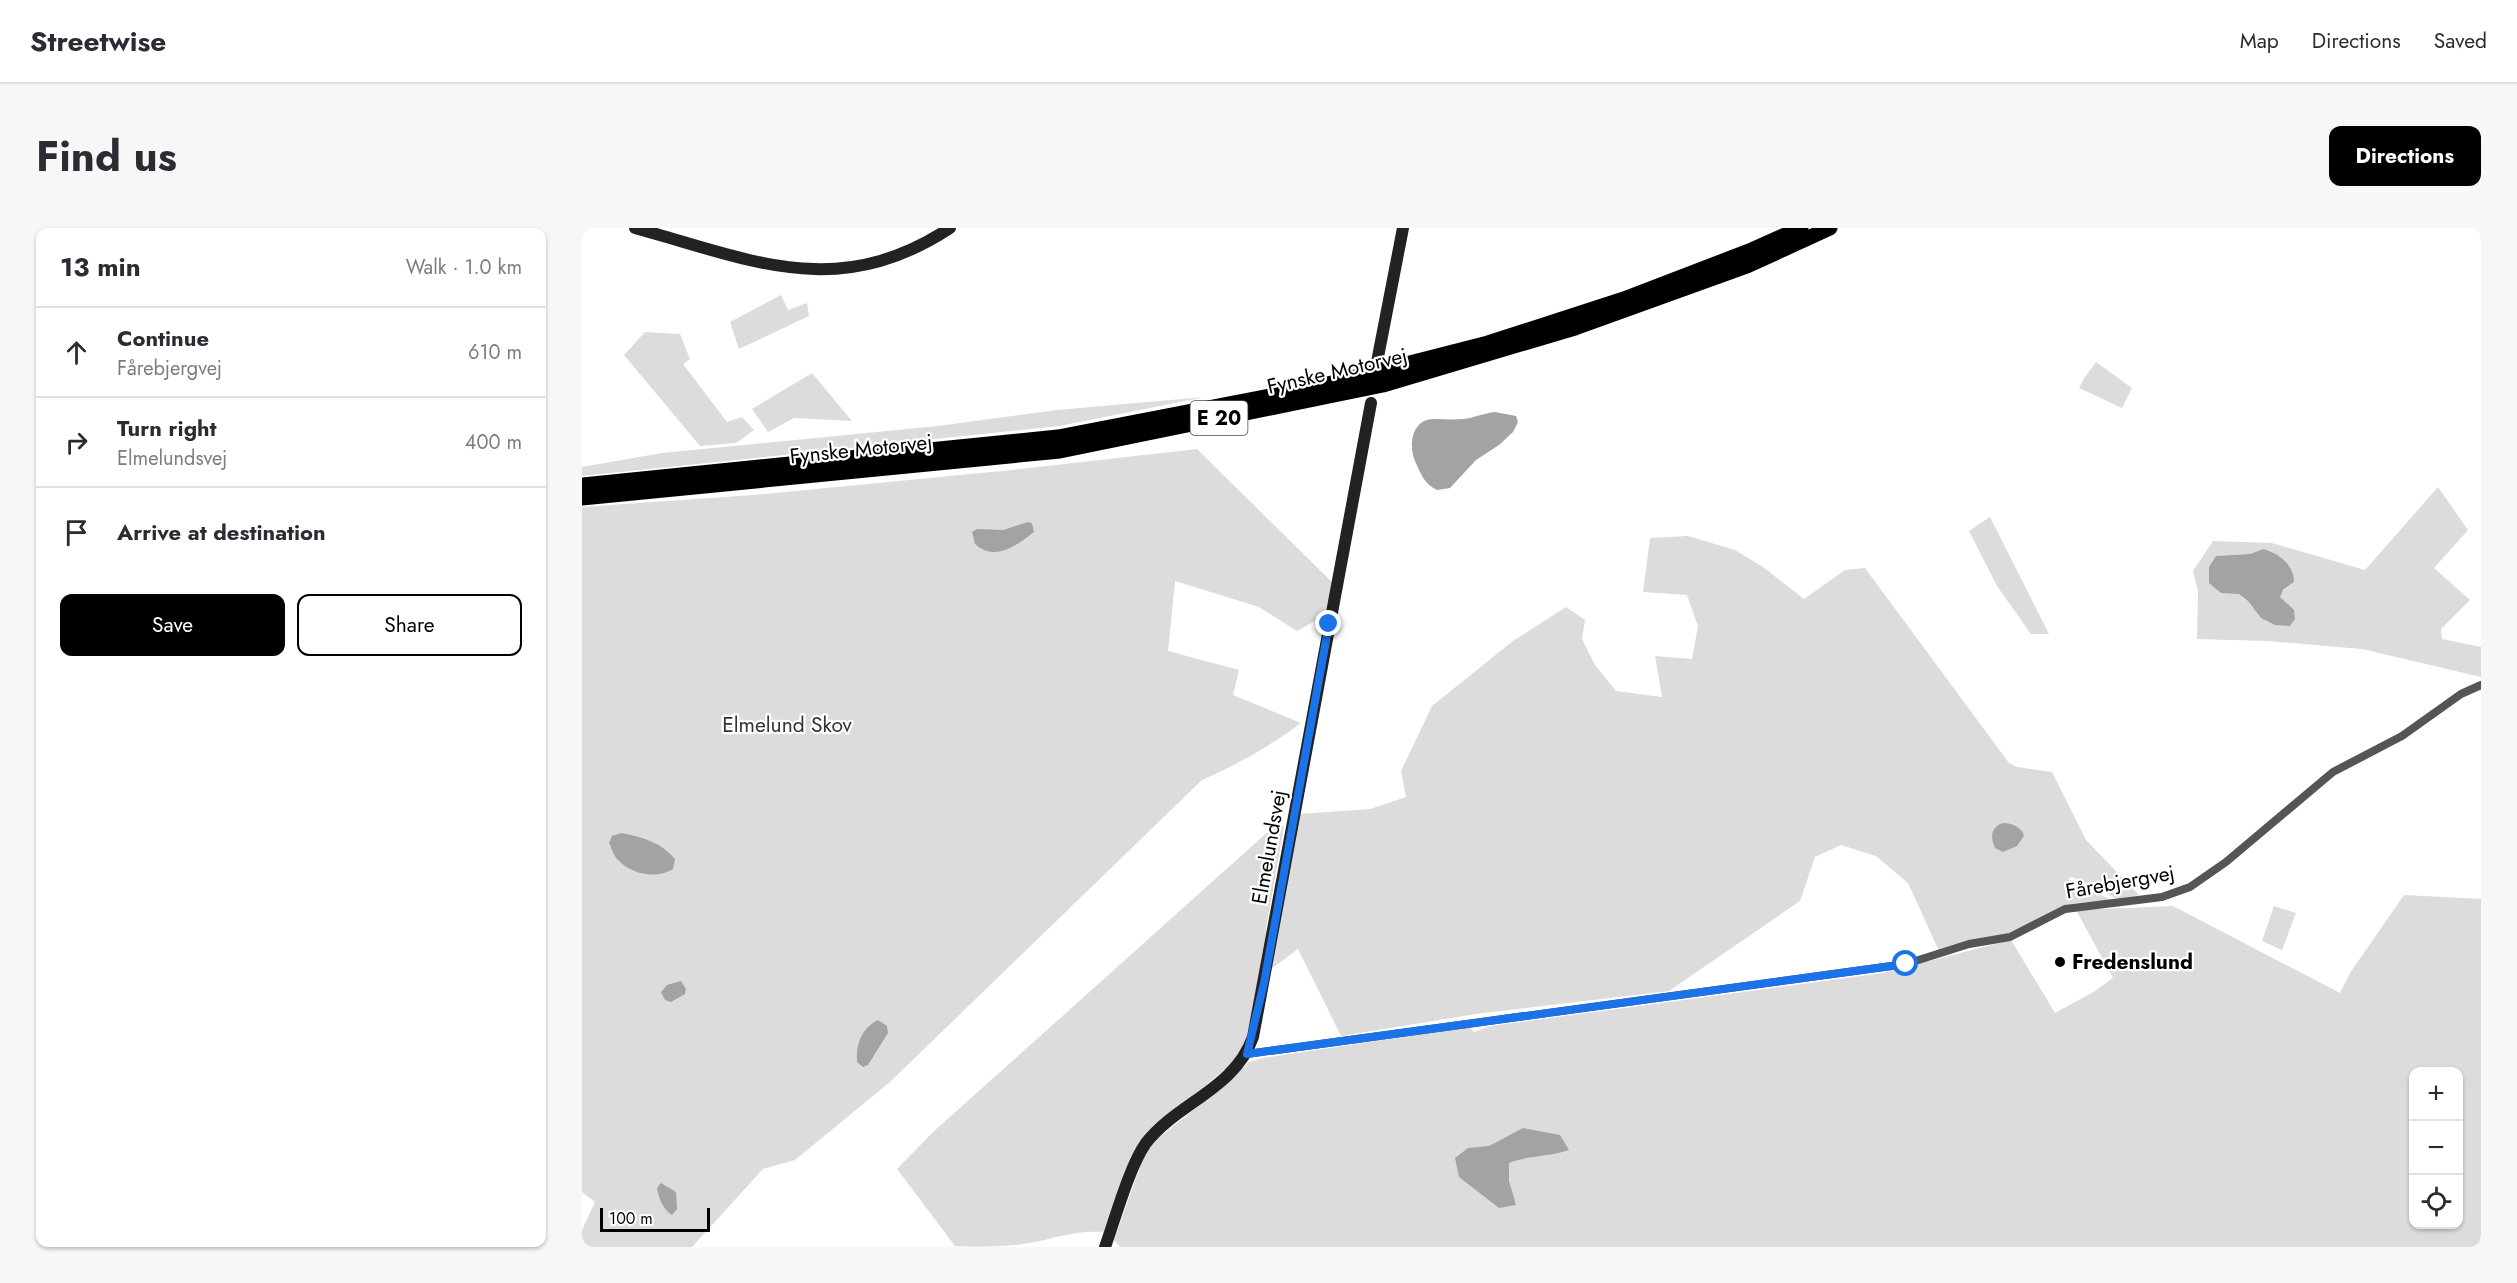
<!DOCTYPE html>
<html lang="en">
<head>
<meta charset="utf-8">
<style>
  :root { --surface:#fff; --page:#f7f7f7; --text:#2b2b33; --muted:#7c7c81; --line:#e1e1e2; --accent:#000 }
  body { margin:0; font-family:Jost,sans-serif; background:var(--page); color:var(--text) }
  .controls { position:absolute; right:18px; bottom:18px; display:grid; overflow:hidden; border-radius:12px; box-shadow:0 2px 4px #0004 }
  .controls button { width:54px; height:54px; display:grid; place-items:center; padding:0; border:0; border-bottom:2px solid var(--line); background:var(--surface); color:var(--text); font:30px sans-serif }
  .scale { position:absolute; left:18px; bottom:15px; width:110px; box-sizing:border-box; padding-left:6px; border:3px solid #000; border-top:0; font-size:16px; line-height:21px; white-space:nowrap; color:#000; -webkit-text-stroke:4px #fff; paint-order:stroke }
  .stop { position:absolute; width:18px; height:18px; margin:-14px; border:4px solid #1a73e8; border-radius:50%; background:#fff }
  .stop.end { background:#1a73e8; border-color:#fff; box-shadow:0 2px 6px #0008 }
  .list { margin:0; padding:0; list-style:none }
  h2 { display:flex; justify-content:space-between; align-items:center; height:78px; margin:0; padding:0 24px; font-size:26px }
  h2 small { font-size:20px; font-weight:400; color:var(--muted) }
  .list li { display:grid; grid-template-columns:39px 1fr auto; gap:18px; align-items:center; box-sizing:border-box; height:90px; padding:0 24px; border-top:2px solid var(--line) }
  .list b { display:block; font-size:22px; white-space:nowrap }
  .list p { margin:0; font-size:20px; white-space:nowrap; color:var(--muted) }
  .list em { font-size:20px; font-style:normal; color:var(--muted) }
  .actions { display:flex; gap:12px; padding:18px 24px }
  .actions a { flex:1; padding:14px 0; border:2px solid var(--accent); border-radius:12px; text-align:center; font-size:21px; color:var(--accent) }
  .actions .main { background:var(--accent); color:#fff }
  .icon { flex:none; width:33px; height:33px; fill:none; stroke:currentColor; stroke-width:2; stroke-linecap:round; stroke-linejoin:round }
  .map { position:relative; flex:none; width:1899px; height:1019px; overflow:hidden; border-radius:12px }
  header { display:flex; align-items:center; gap:36px; box-sizing:border-box; height:84px; padding:0 30px; background:var(--surface); border-bottom:2px solid var(--line) }
  header strong { font-size:28px }
  nav { display:flex; gap:33px; margin-inline-start:auto; font-size:21px }
  .intro { display:flex; align-items:center; justify-content:space-between; box-sizing:border-box; height:144px; padding:0 36px }
  h1 { margin:0; font-size:42px }
  .button { padding:15px 27px; border-radius:12px; background:var(--accent); color:#fff; font-size:21px; font-weight:700 }
  main { display:flex; gap:36px; padding:0 36px }
  aside { flex:1; background:var(--surface); border-radius:12px; box-shadow:0 2px 4px #0004 }
  .map>svg:first-child { display:block }
</style>
</head>
<body>
<header>
<strong>Streetwise</strong>
<nav><a>Map</a><a>Directions</a><a>Saved</a></nav>
</header>
<div class="intro"><h1>Find us</h1><a class="button">Directions</a></div>
<main>
<aside>
<h2>13 min<small>Walk · 1.0 km</small></h2>
<ul class="list">
<li><svg class="icon" aria-label="ahead" viewBox="0 0 24 24"><path d="M12 20V5M6 11l6-6 6 6"/></svg><div><b>Continue</b><p>Fårebjergvej</p></div><em>610 m</em></li>
<li><svg class="icon" aria-label="right" viewBox="0 0 24 24"><path d="M7 20v-9h11M14 6l5 5-5 5"/></svg><div><b>Turn right</b><p>Elmelundsvej</p></div><em>400 m</em></li>
<li><svg class="icon" aria-label="arrive" viewBox="0 0 24 24"><path d="M6 21V4h12l-3 4 3 4H6"/></svg><div><b>Arrive at destination</b></div></li>
</ul>
<div class="actions"><a class="main">Save</a><a>Share</a></div>
</aside>
<div class="map">
<svg width="1899" height="1019" viewBox="0 0 1899 1019">
  <rect width="100%" height="100%" fill="#fff"/>
  <path fill="#dcdcdc" fill-rule="evenodd" d="M 199,67 L 206,82 L 225,75 L 227,88 L 157,121 L 148,94 Z
    M 63,104 L 98,106 L 108,131 L 101,136 L 145,194 L 160,189 L 172,202 L 154,215 L 118,218 L 42,127 Z
    M 1514,134 L 1550,160 L 1540,180 L 1497,160 L 1503,149 Z
    M 230,145 L 270,193 L 212,190 L 186,204 L 170,181 Z
    M 623,169 L 477,198 L 0,248 L 0,239 L 80,225 L 356,198 L 475,182 Z
    M 615,221 L 751,355 L 743,387 L 715,403 L 677,379 L 593,353 L 586,423 L 657,442 L 651,467 L 719,495 C 687,519 656,536 620,552 L 308,854 L 213,932 L 181,941 L 110,1019 L 0,1019 L 0,1002 L 13,974 L 0,964 L 0,279 L 172,267 L 430,242 Z
    M 1856,259 L 1886,302 L 1852,340 L 1888,372 L 1859,401 L 1860,411 L 1899,419 L 1899,449 L 1780,421 L 1685,413 L 1615,411 L 1616,364 L 1611,343 L 1631,313 L 1690,315 L 1783,342 ZM 1681,321 C 1700,326 1706,337 1712,354 L 1698,365 L 1698,370 L 1701,373 L 1671,380 L 1666,373 L 1657,366 L 1634,328 L 1668,326 Z
    M 1408,289 L 1467,406 L 1449,406 L 1415,358 L 1387,303 Z
    M 1106,308 L 1153,322 L 1181,339 L 1222,371 L 1263,342 L 1283,340 L 1427,535 L 1435,539 L 1470,544 L 1504,612 L 1557,667 L 1536,671 L 1490,649 L 1486,651 L 1529,672 L 1494,675 L 1478,679 L 1425,706 L 1357,723 L 1326,655 L 1294,628 L 1259,617 L 1233,629 L 1218,673 L 1087,763 L 894,786 L 759,808 L 716,721 L 689,741 L 717,586 L 788,581 L 824,569 L 819,543 L 850,478 L 931,413 L 984,379 L 1003,392 L 1000,411 L 1013,437 L 1034,463 L 1080,469 L 1073,428 L 1110,431 L 1116,398 L 1105,367 L 1061,364 L 1068,310 Z
    M 702,598 L 684,701 L 683,728 L 668,801 L 661,822 L 647,838 L 568,903 L 547,940 L 521,1004 C 494,1002 474,1010 448,1015 C 425,1019 396,1019 373,1018 L 315,941 L 350,905 L 688,602 Z
    M 1822,667 L 1899,671 L 1899,1019 L 538,1019 L 532,1012 L 562,928 L 575,911 L 648,853 L 667,834 L 681,830 L 887,799 L 892,804 L 909,798 L 1301,745 L 1429,712 L 1473,785 L 1513,763 L 1531,750 L 1494,682 L 1591,678 L 1758,765 L 1768,745 ZM 1832,844 L 1876,844 L 1876,996 L 1832,996 Z
    M 1692,678 L 1714,685 L 1700,722 L 1680,713 Z"/>
  <path fill="#a3a3a3" d="M 913,184 L 934,188 L 936,194 L 931,204 L 917,217 L 894,232 L 868,260 L 855,262 C 842,256 839,246 833,233 C 826,217 830,190 853,191 C 862,191 872,192 881,191 C 892,190 902,185 913,184 Z
    M 446,294 L 450,295 L 452,304 C 434,318 413,334 393,316 L 390,304 L 395,301 L 421,302 Z
    M 1681,321 C 1697,325 1712,337 1712,354 L 1701,362 L 1698,369 L 1712,382 L 1713,391 L 1708,398 L 1693,397 L 1679,390 L 1666,373 L 1657,366 L 1639,365 L 1627,355 L 1627,339 L 1634,328 L 1668,326 Z
    M 1421,595 C 1430,595 1440,599 1442,608 L 1435,618 L 1421,624 L 1413,620 C 1408,609 1409,599 1421,595 Z
    M 39,605 C 60,609 79,614 93,631 L 91,641 C 75,651 50,647 36,632 C 32,628 30,621 27,615 L 30,608 Z
    M 99,753 L 104,761 L 103,766 L 89,774 L 83,772 L 79,764 L 85,757 Z
    M 296,792 L 305,798 L 306,805 L 286,837 L 281,839 L 275,834 C 274,816 279,801 296,792 Z
    M 941,900 L 978,907 L 987,922 C 967,929 947,927 927,935 L 927,953 L 934,977 L 917,980 L 877,949 L 873,930 L 886,920 L 907,918 Z
    M 79,955 L 94,964 L 95,981 L 90,987 C 82,983 76,969 75,960 Z"/>
  <g fill="none" stroke-linecap="round" stroke-linejoin="round">
    <path stroke="#555" stroke-width="8" d="M 665,826 L 1324,736 L 1387,716 L 1428,709 L 1483,681 L 1580,669 L 1608,659 L 1644,634 L 1751,544 L 1820,508 L 1879,466 L 1899,457"/>
    <path stroke="#222" stroke-width="12" d="M 53,0 C 170,32 255,74 368,0
      M 795,134 L 821,0
      M 523,1019 C 533,991 548,937 564,915 C 595,875 653,861 671,809 L 789,175"/>
    <path stroke="#000" stroke-width="15" d="M 0,257 L 476,209 L 730,160 L 906,115 L 1042,71 L 1167,23 L 1219,0
      M 0,270 L 478,223 L 801,157 L 993,100 L 1165,38 L 1248,0"/>
  </g>
  <g fill="none" stroke-linecap="round" stroke-linejoin="round">
    <path stroke="#1a73e8" stroke-width="8" d="M 747,396 L 682,755 L 665,826 L 1324,736"/>
  </g>
  <circle fill="#000" stroke="#fff" stroke-width="2" cx="1478" cy="734" r="6"/>
  <g text-anchor="middle" stroke-width="4.5" stroke-linejoin="round" paint-order="stroke">
    <rect fill="#fff" stroke="#4c4c4c" stroke-width="1.5" x="608.5" y="173" width="57" height="34" rx="4.5"/>
    <g font-size="20" font-weight="bold" fill="#000">
      <text x="637" y="197">E 20</text>
    </g>
    <g font-size="21" fill="#000" stroke="#fff">
      <text transform="translate(755 143) rotate(-13)" y="7">Fynske Motorvej</text>
      <text transform="translate(279 221) rotate(-6)" y="7">Fynske Motorvej</text>
      <text transform="translate(687 619) rotate(-80)" y="7">Elmelundsvej</text>
      <text transform="translate(1538 654) rotate(-10)" y="7">Fårebjergvej</text>
    </g>
    <g font-size="21" fill="#333" stroke="#fff">
      <text x="205" y="504">Elmelund Skov</text>
    </g>
    <g font-size="21" font-weight="bold" fill="#000" stroke="#fff" text-anchor="start">
      <text x="1490" y="741">Fredenslund</text>
    </g>
  </g>
</svg>
<div class="controls">
<button>+</button>
<button>−</button>
<button><svg class="icon" aria-label="locate" viewBox="0 0 24 24"><circle cx="12" cy="12" r="6"/><path d="M12 2v4M12 18v4M2 12h4M18 12h4"/></svg></button>
</div>
<div class="scale">100 m</div>
<div class="stop" style="left:1324px;top:736px"></div>
<div class="stop end" style="left:747px;top:396px"></div>
</div>
</main>
</body>
</html>
